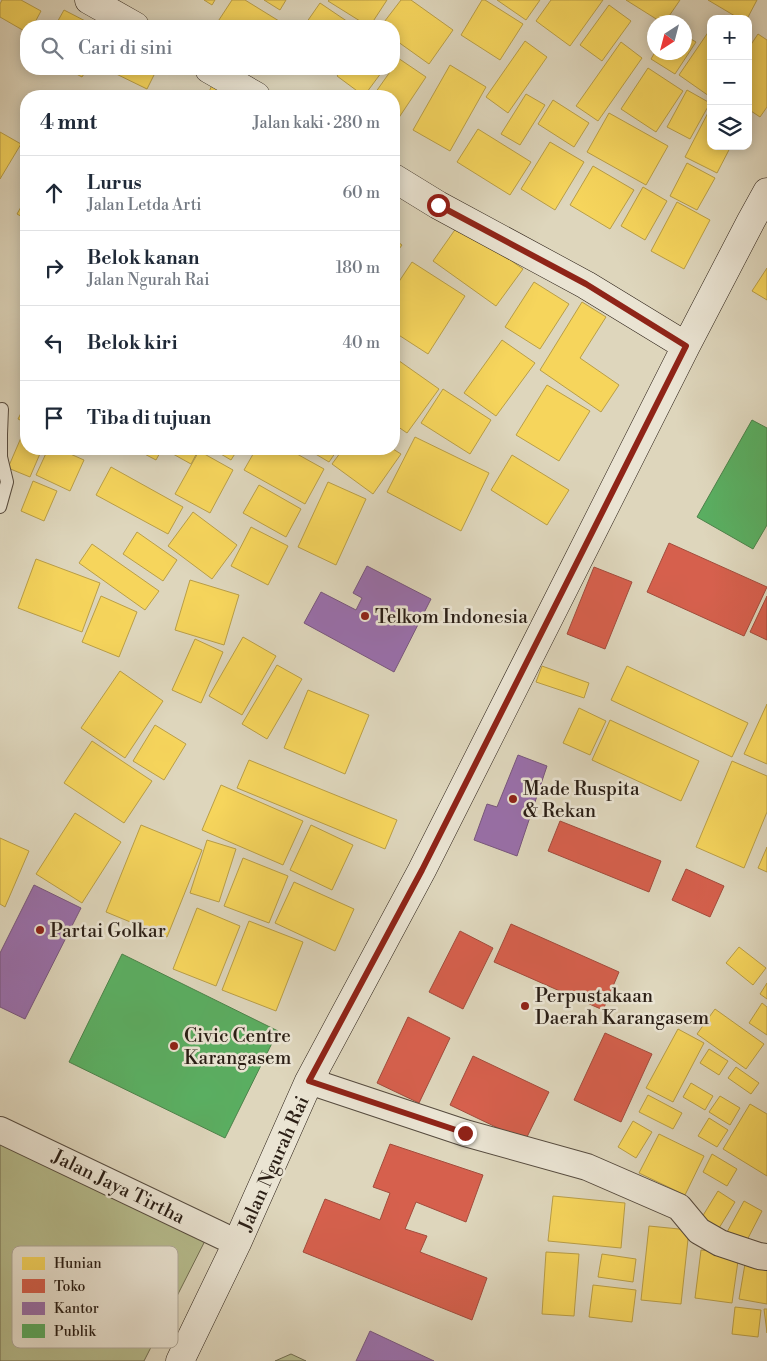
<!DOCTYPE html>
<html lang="id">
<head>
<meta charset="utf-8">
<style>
  :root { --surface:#fff; --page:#f2f2f3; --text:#1f2937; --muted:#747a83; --line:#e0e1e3 }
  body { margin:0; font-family:"Libre Bodoni",serif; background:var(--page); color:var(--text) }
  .controls { position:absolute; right:15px; top:15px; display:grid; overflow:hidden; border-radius:10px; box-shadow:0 2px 12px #0003 }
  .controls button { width:45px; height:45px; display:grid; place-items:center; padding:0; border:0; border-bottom:1px solid var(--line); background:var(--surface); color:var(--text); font:25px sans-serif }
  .compass { position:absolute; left:647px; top:15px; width:45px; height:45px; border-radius:50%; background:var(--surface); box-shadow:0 2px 12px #0003; rotate:216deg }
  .stop { position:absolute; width:15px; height:15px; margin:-11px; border:4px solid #8f2418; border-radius:50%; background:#fff }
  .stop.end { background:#8f2418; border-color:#fff; box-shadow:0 1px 5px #0008 }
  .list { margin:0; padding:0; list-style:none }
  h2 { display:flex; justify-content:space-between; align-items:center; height:65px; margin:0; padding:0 20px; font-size:21px }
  h2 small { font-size:16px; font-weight:400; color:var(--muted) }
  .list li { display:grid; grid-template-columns:32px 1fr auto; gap:15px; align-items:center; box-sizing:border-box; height:75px; padding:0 20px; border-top:1px solid var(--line) }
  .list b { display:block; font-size:19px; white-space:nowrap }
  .list p { margin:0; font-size:16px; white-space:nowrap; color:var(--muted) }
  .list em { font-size:16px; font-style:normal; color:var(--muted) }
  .icon { flex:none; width:28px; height:28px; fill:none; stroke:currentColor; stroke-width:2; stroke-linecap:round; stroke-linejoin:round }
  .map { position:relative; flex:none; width:767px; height:1361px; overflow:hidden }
  .search { position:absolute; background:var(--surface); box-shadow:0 2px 12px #0003; left:20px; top:20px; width:380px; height:55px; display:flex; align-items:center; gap:12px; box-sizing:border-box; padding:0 18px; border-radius:20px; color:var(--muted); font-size:19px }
  .panel { position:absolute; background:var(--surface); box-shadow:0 2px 12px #0003; left:20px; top:90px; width:380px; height:365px; border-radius:20px }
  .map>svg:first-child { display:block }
</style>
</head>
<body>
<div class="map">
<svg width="767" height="1361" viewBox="0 0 767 1361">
  <rect width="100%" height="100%" fill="#ded6bc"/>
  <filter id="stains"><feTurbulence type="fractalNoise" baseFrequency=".004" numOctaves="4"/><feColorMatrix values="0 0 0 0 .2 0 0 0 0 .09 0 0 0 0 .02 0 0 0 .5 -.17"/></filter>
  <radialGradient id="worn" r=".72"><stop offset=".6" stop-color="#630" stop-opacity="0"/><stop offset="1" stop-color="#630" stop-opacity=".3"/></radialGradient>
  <path fill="#b6bc8d" stroke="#706d51" d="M 0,1125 L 211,1229 L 144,1361 L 0,1361 Z
    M 291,1354 L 306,1361 L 275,1361 Z"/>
  <path fill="#f6d55c" stroke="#b99e47" d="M 2,0 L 21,0 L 41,11 L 33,26 L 26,26 L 26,32 L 0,17 L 0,4 Z
    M 204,0 L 215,0 L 212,5 Z
    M 232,0 L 245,0 L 279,21 L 276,26 L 215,26 Z
    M 264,0 L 286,0 L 280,10 Z
    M 329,0 L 387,0 L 370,26 L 368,26 L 328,1 Z
    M 401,0 L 411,0 L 453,30 L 429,64 L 394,39 L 394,26 L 381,26 Z
    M 482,0 L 485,0 L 523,24 L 500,60 L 461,35 Z
    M 497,0 L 540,0 L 526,20 Z
    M 551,0 L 603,0 L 570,46 L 536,21 Z
    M 626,0 L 680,0 L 665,22 L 661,22 Z
    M 708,0 L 757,0 L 747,19 L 740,19 Z
    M 320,3 L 354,26 L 304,26 Z
    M 609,5 L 631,21 L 602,61 L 580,45 Z
    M 64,10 L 95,26 L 55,26 Z
    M 711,28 L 711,94 L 709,96 L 679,75 Z
    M 758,34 L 767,40 L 767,107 L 760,117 L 748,109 L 748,49 Z
    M 684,35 L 696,42 L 675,74 L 651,59 L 655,52 L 684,52 Z
    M 525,41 L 547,57 L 508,113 L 486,97 Z
    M 621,42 L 642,58 L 598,121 L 576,106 Z
    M 398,58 L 426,77 L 394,125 L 394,96 L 373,96 L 392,69 L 394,69 L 394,65 Z
    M 450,65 L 486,87 L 450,151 L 413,130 Z
    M 648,68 L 683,91 L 656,132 L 621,109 Z
    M 67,69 L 87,69 L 82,77 Z
    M 106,69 L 157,69 L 147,89 Z
    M 343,69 L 384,69 L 364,96 L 337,76 Z
    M 214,81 L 244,96 L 207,96 Z
    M 687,90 L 710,103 L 690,139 L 667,127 Z
    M 167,91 L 178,96 L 164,96 Z
    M 526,94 L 545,105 L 520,145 L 501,134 Z
    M 553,100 L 589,123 L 574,147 L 538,124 Z
    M 711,107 L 711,146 L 731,146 L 717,173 L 685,157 Z
    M 609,113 L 668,146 L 646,185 L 587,152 Z
    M 478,129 L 531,162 L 510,195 L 457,162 Z
    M 0,132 L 21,144 L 0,179 Z
    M 550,142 L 584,162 L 555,210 L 521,189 Z
    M 687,163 L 715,178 L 697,210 L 670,196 Z
    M 593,166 L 634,190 L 610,229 L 570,205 Z
    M 643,187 L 667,201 L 645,240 L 621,226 Z
    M 26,198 L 26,219 L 17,214 Z
    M 677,202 L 710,220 L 684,269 L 651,251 Z
    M 459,224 L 523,269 L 496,306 L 433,261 Z
    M 394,239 L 402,245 L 394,256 Z
    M 412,262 L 465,296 L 428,354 L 394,332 L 394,289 Z
    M 767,268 L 767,300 L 752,291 Z
    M 534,282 L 569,304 L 540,349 L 505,327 Z
    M 582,302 L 606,317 L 580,358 L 619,385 L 601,412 L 540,370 Z
    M 502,340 L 535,363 L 496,416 L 464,393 Z
    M 394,344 L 399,347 L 394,355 Z
    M 395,358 L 439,389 L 407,433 L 394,424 L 394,359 Z
    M 547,385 L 590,411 L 559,461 L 516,435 Z
    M 443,389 L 491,420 L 470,454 L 421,423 Z
    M 26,403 L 26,423 L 18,419 Z
    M 23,433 L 26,434 L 26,449 L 42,449 L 30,477 L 8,468 Z
    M 415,437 L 489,473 L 461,531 L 387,492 Z
    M 48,449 L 59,449 L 84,460 L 70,491 L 36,475 Z
    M 135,449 L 162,449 L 156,460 Z
    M 164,449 L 199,449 L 191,464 Z
    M 214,449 L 238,449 L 231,460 L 214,450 Z
    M 256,449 L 288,449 L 324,469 L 305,504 L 244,470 Z
    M 307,449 L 338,449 L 329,462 Z
    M 343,449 L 393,449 L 401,454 L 373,494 L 332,464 Z
    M 199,451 L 233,470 L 210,513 L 175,494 Z
    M 512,455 L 569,490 L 547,525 L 491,490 Z
    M 111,467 L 183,507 L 168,534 L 96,495 Z
    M 33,481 L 57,491 L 44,521 L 21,511 Z
    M 328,482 L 366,499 L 336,565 L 298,547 Z
    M 259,485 L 301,509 L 286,537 L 243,513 Z
    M 193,512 L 237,545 L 212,579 L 168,546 Z
    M 251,527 L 288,546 L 268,585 L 231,566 Z
    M 137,532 L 177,560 L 163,581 L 123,554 Z
    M 92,544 L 159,591 L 145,610 L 79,563 Z
    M 36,559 L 100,583 L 82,632 L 18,608 Z
    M 190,580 L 239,595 L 224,645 L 175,630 Z
    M 101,596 L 137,612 L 119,657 L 82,642 Z
    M 243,637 L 276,656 L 242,715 L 209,696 Z
    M 195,639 L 223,652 L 201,703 L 172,690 Z
    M 277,665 L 302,679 L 267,739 L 242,724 Z
    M 542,666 L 589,683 L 584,698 L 536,682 Z
    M 627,666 L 748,723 L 732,757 L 611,700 Z
    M 120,671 L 163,701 L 125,758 L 81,728 Z
    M 308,690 L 369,715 L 345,774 L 284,748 Z
    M 767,704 L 767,764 L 744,754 Z
    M 579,708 L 606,721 L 590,755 L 563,743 Z
    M 610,720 L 699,761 L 681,801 L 592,760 Z
    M 155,725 L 186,744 L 164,780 L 133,761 Z
    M 92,741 L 152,781 L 124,823 L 64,783 Z
    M 249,760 L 397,820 L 385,849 L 237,788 Z
    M 732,761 L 767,776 L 767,812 L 744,868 L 696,847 Z
    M 221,785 L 303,821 L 283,865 L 202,830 Z
    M 75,813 L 121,842 L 82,903 L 36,874 Z
    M 141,825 L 202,850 L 167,937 L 106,912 Z
    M 311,825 L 353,845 L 332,890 L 290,870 Z
    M 0,838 L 29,851 L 5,907 L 0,904 Z
    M 207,840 L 236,849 L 219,902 L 190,893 Z
    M 767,847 L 767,872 L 758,868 Z
    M 243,858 L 288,876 L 269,923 L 224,906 Z
    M 294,882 L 354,909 L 335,951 L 275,923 Z
    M 197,908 L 240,926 L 216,986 L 173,969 Z
    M 249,921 L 303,942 L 276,1011 L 222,990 Z
    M 739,947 L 766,968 L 753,985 L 726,963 Z
    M 767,983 L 767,999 L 760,994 Z
    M 762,1003 L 767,1007 L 767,1035 L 749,1023 Z
    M 715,1009 L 764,1044 L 746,1069 L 697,1034 Z
    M 678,1029 L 704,1043 L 673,1102 L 646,1088 Z
    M 709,1049 L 728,1061 L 719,1075 L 700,1063 Z
    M 736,1067 L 759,1083 L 751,1094 L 728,1078 Z
    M 691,1083 L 713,1096 L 705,1110 L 683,1097 Z
    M 648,1095 L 682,1113 L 673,1129 L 639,1112 Z
    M 720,1096 L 740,1108 L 730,1125 L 709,1112 Z
    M 750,1104 L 767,1114 L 767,1176 L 723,1149 Z
    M 709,1118 L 728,1130 L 717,1147 L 698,1136 Z
    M 633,1121 L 652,1132 L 636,1158 L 618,1147 Z
    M 659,1134 L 704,1156 L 685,1195 L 639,1173 Z
    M 712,1154 L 737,1169 L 727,1186 L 703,1172 Z
    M 718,1191 L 735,1202 L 716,1233 L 699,1222 Z
    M 553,1196 L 625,1203 L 621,1248 L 548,1241 Z
    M 744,1201 L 762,1211 L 745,1244 L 726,1234 Z
    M 649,1226 L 689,1230 L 681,1304 L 641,1300 Z
    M 701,1250 L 739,1254 L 732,1303 L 695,1298 Z
    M 546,1252 L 579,1254 L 574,1316 L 542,1314 Z
    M 602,1254 L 636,1259 L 633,1282 L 598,1277 Z
    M 746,1258 L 767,1262 L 767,1304 L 739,1299 Z
    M 593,1285 L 636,1290 L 632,1322 L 589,1317 Z
    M 735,1307 L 761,1310 L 758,1337 L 732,1334 Z
    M 764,1309 L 767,1309 L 767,1333 Z"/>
  <path fill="#d6604d" stroke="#a24c3c" d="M 669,543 L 767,587 L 744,636 L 647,592 Z
    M 594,567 L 632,582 L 605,649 L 567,634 Z
    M 767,596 L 767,640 L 750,632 Z
    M 560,821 L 661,861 L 649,892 L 548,851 Z
    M 686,869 L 724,886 L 710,917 L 672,900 Z
    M 511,924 L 619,972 L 603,1010 L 494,962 Z
    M 460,931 L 493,948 L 463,1009 L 429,992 Z
    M 408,1017 L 450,1038 L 419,1103 L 377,1083 Z
    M 605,1033 L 652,1054 L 621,1122 L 574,1100 Z
    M 473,1056 L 549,1092 L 525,1141 L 450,1105 Z
    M 390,1144 L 483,1175 L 466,1222 L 416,1202 L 405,1229 L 427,1236 L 420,1252 L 487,1278 L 472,1320 L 303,1252 L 325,1199 L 380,1220 L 390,1193 L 373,1187 Z"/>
  <path fill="#9970ab" stroke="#78577e" d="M 367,566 L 431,599 L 394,672 L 304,623 L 321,592 L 356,610 L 362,598 L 353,593 Z
    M 518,755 L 547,766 L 517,856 L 474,840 L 487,804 L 497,807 Z
    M 34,885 L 81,908 L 25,1019 L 0,1007 L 0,953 Z
    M 370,1331 L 434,1361 L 356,1361 Z"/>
  <path fill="#5aae61" stroke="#4c834a" d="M 752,420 L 767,428 L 767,525 L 753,549 L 697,517 Z
    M 122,954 L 278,1031 L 225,1138 L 69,1062 Z"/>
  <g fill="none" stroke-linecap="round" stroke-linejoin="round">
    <defs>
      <path id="lane" d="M 0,507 L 7,482 L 1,457 L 1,434 L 2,409"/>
      <path id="street" d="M 309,1081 L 465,1133 L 587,1167 L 679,1207 L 699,1231 L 720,1243 L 759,1256 L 767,1257
        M 0,1130 L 237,1243"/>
      <path id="secondary" d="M 89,0 L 135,26
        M 209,69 L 256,96
        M 394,178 L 438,205 L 586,285 L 686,346
        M 180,1361 L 237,1243 L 309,1081 L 422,870 L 686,346 L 751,221 L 767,192"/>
    </defs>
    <use href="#lane" stroke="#574c3f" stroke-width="14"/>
    <use href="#street" stroke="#574c3f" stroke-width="28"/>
    <use href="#secondary" stroke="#2a1e15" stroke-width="29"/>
    <use href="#lane" stroke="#eae4d3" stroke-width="12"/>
    <use href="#street" stroke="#eae4d3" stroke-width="26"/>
    <use href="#secondary" stroke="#eae4d3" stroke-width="28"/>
  </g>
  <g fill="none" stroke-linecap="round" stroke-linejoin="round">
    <path stroke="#8f2418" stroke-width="6" d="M 438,205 L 586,284 L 686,346 L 422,870 L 309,1081 L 465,1133"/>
  </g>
  <g fill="#8f2418" stroke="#eae4d3" stroke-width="2">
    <circle cx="365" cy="616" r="5"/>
    <circle cx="513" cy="799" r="5"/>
    <circle cx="40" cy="930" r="5"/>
    <circle cx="525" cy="1006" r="5"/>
    <circle cx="174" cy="1046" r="5"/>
  </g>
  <g text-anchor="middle" stroke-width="5" stroke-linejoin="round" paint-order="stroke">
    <g font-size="19" fill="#2a1e15" stroke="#eae4d3" text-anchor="start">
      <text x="375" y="623">Telkom Indonesia</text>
      <text x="523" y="795">Made Ruspita<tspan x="523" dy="22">&amp; Rekan</tspan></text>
      <text x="50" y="937">Partai Golkar</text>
      <text x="535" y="1002">Perpustakaan<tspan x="535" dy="22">Daerah Karangasem</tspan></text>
      <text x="184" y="1042">Civic Centre<tspan x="184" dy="22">Karangasem</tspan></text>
    </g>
    <g font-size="19" fill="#2a1e15" stroke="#eae4d3">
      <text transform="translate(273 1163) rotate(-66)" y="7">Jalan Ngurah Rai</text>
      <text transform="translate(119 1186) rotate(26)" y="7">Jalan Jaya Tirtha</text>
    </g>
  </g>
  <rect x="12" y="1246" width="166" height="102" rx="8" fill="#eae4d3" stroke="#b0a99a" stroke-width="1"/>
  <rect x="22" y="1257" width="23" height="13" fill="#f6d55c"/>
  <rect x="22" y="1279" width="23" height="14" fill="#d6604d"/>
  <rect x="22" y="1302" width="23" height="13" fill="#9970ab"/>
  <rect x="22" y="1324" width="23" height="14" fill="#5aae61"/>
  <g font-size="14" fill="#2a1e15">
    <text x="54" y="1268">Hunian</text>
    <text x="54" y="1291">Toko</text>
    <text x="54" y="1313">Kantor</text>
    <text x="54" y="1336">Publik</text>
  </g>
  <rect width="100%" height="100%" filter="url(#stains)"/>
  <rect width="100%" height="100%" fill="url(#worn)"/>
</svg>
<div class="controls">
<button>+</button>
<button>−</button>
<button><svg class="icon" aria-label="layers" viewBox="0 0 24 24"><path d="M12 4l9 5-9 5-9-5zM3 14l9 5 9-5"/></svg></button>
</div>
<svg class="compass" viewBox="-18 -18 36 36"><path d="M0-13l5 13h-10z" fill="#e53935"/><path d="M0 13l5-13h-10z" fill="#747a83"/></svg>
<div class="stop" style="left:438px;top:205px"></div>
<div class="stop end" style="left:465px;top:1133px"></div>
<div class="search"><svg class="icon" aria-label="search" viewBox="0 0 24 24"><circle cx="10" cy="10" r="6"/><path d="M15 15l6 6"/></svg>Cari di sini</div>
<section class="panel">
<h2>4 mnt<small>Jalan kaki · 280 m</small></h2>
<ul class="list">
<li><svg class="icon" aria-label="ahead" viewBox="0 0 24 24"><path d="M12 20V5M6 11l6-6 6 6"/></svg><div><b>Lurus</b><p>Jalan Letda Arti</p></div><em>60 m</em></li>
<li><svg class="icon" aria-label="right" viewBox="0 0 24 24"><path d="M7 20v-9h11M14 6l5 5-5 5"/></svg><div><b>Belok kanan</b><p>Jalan Ngurah Rai</p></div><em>180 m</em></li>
<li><svg class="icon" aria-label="left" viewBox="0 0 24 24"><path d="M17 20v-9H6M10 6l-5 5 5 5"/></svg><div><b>Belok kiri</b></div><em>40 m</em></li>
<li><svg class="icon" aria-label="arrive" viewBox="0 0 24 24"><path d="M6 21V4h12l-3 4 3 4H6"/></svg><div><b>Tiba di tujuan</b></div></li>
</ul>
</section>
</div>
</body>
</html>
